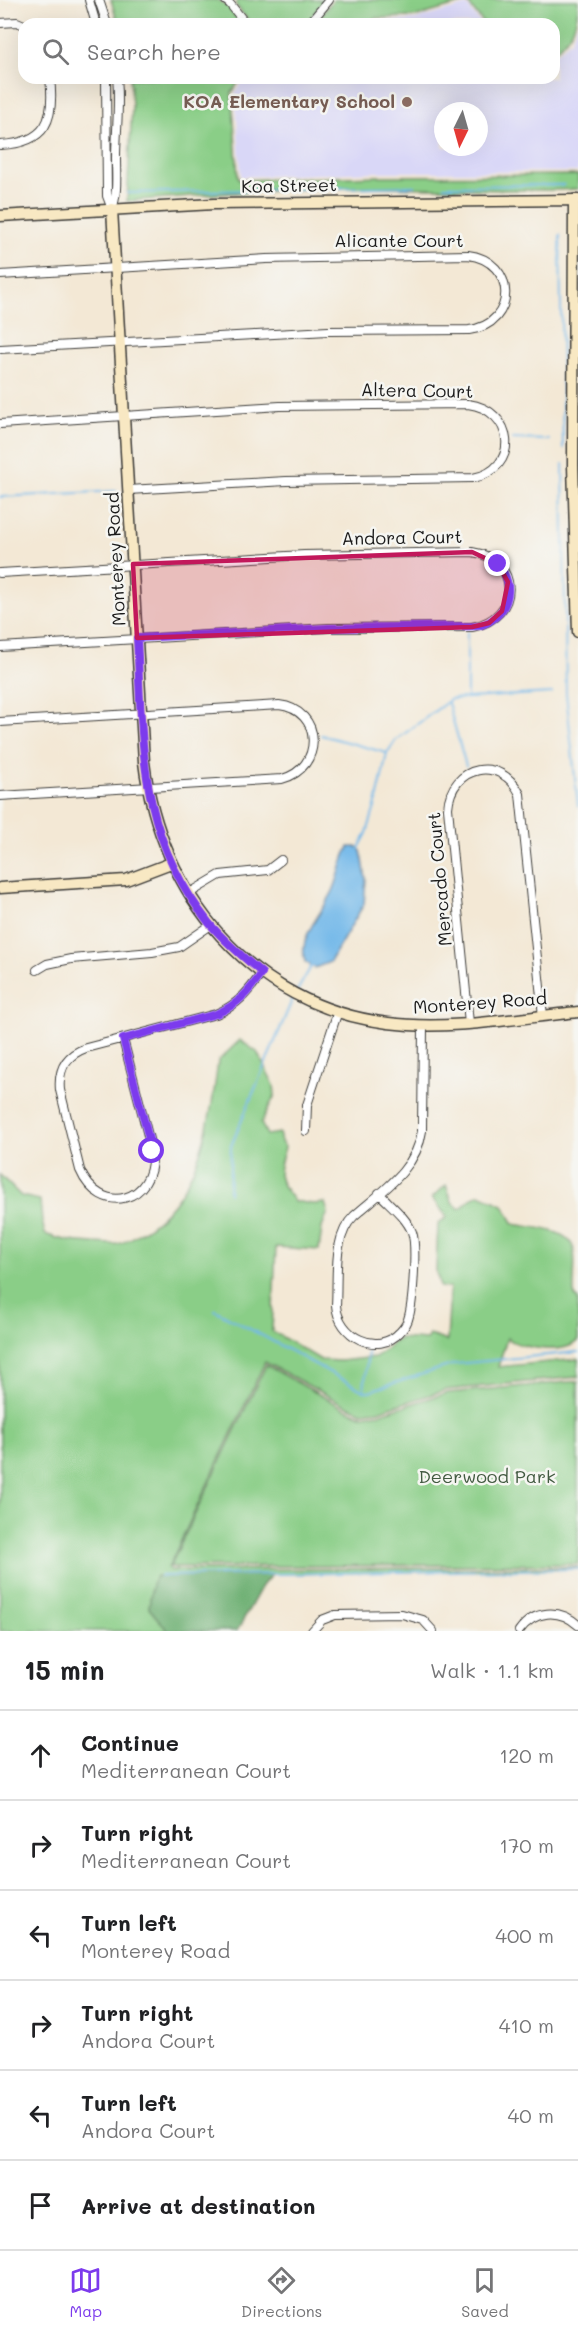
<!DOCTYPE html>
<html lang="en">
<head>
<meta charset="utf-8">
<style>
  :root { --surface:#fff; --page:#f2f2f2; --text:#202124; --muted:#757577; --line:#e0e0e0; --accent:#7c3aed }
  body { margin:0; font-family:Mali,sans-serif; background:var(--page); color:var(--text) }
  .compass { position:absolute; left:434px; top:102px; width:54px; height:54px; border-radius:50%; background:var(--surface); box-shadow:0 6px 24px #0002; rotate:185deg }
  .stop { position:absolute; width:18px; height:18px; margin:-14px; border:4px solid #7c3aed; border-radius:50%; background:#fff }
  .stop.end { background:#7c3aed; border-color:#fff; box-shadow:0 2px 6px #0008 }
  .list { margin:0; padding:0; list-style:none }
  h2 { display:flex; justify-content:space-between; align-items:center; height:78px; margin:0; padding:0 24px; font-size:26px }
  h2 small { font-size:20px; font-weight:400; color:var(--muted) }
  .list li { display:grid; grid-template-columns:39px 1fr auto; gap:18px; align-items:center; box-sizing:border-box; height:90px; padding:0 24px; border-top:2px solid var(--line) }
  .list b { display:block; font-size:22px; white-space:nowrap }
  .list p { margin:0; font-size:20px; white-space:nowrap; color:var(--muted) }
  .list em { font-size:20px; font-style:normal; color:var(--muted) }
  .icon { flex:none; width:33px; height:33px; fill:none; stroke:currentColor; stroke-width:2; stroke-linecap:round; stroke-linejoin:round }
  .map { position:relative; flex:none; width:578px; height:1631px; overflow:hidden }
  .search { position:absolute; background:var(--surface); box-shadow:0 6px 24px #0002; left:18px; right:18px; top:18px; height:66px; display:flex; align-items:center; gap:15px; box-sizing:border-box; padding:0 21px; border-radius:18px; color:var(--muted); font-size:22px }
  .sheet { height:618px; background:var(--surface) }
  nav { display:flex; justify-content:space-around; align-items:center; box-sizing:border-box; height:84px; border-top:2px solid var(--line); background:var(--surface); font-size:16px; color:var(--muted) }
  nav a { display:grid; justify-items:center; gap:3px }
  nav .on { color:var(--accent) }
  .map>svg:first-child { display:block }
</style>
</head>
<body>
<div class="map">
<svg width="578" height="1631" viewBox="0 0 578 1631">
  <rect width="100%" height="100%" fill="#f6f6f2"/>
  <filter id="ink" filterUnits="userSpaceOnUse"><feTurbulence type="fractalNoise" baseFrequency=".0167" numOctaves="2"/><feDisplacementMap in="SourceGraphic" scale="12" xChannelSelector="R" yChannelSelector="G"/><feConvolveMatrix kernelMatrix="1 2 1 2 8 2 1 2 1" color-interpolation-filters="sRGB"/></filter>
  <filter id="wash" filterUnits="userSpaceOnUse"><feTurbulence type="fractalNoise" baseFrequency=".008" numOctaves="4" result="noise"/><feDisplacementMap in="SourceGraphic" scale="24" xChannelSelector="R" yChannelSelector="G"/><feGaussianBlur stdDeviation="1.35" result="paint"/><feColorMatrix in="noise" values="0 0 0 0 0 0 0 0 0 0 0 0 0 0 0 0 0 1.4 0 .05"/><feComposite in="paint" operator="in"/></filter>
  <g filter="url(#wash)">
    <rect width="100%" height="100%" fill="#f3e8d5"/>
    <path fill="#d9d7f7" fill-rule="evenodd" d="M 467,5 L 481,24 L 371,24 L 376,21 L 415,20 Z
      M 578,22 L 578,172 L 381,172 L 241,177 L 235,93 L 243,80 L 263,84 L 300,82 L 307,78 L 554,78 L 554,55 L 571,40 ZM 443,111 L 479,111 L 479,147 L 443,147 Z"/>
    <path fill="#8ace87" stroke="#537552" stroke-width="1.5" d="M 111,0 L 218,0 L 228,7 L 242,24 L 118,24 Z
      M 238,0 L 324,0 L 310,19 L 303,24 L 251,24 L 235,4 Z
      M 333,0 L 578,0 C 578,25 572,35 554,52 L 554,24 L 484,24 L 467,2 L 415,17 L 376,18 L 365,24 L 315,24 Z
      M 130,78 L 241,78 L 232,93 L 238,177 L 240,180 L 381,176 L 578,175 L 578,189 C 511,193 445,187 377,187 C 294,188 210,194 127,201 L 132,106 Z
      M 240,1040 L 257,1052 L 274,1085 L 275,1095 L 261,1123 L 267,1135 L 279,1133 L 281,1142 L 285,1147 C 277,1175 275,1178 294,1201 L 313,1204 L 325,1203 L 328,1212 L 322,1228 L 319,1250 L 276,1247 L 272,1331 L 321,1360 L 340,1361 L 375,1357 L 400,1338 L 426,1340 L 429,1335 L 447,1341 L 450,1288 L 440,1287 L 436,1270 L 438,1224 L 447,1217 L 432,1198 L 446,1185 L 452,1202 L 460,1209 L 473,1197 L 480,1194 L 503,1205 L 514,1224 C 532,1228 571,1228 574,1251 C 576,1265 573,1280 574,1294 L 578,1300 L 578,1340 C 566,1355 520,1349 507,1338 L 498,1367 L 578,1359 L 578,1377 L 446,1390 L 381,1410 L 362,1412 L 343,1404 L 265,1362 L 168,1568 L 170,1570 L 578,1567 L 578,1569 L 274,1574 L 152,1584 L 149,1608 L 168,1631 L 0,1631 L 0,1175 L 21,1196 L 40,1200 L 42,1221 L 45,1234 C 62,1241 77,1242 95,1243 C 102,1243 111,1245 118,1244 C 125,1242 132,1238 138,1234 C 198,1201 211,1123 218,1061 Z
      M 266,1365 L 342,1407 L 361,1415 L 381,1413 L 447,1393 L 578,1381 L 578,1564 L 170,1567 Z"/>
    <path fill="#6fb174" stroke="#466648" stroke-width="1.5" d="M 272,1574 L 262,1586 L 237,1631 L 168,1631 L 149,1608 L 152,1584 L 156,1576 L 278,1574 Z"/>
    <path fill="#72b8e9" stroke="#476a82" stroke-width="1.5" d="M 349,847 L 357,847 L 361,851 L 363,860 L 366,879 L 364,904 L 330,962 L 315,968 L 305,962 C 297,937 323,912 333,891 C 340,876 341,860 349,847 Z"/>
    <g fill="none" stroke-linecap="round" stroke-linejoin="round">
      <path stroke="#72b8e9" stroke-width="2" d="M 444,186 L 564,185
        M 127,193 L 415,186
        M 560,235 L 563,448
        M 513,439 L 549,440
        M 563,464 L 566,693 L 578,806
        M 0,497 L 116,491
        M 467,698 L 467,632
        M 448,703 L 466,766
        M 321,735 L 387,753
        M 358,850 L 367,833 L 377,800 L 387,753 L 396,740 L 451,699 L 552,693
        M 297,991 L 312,965
        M 229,1193 L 231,1146 L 293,998
        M 215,1310 L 364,1391 L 369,1391 L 455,1364 L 578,1352
        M 364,1390 L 368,1351
        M 160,1576 L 578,1569"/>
    </g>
  </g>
  <g filter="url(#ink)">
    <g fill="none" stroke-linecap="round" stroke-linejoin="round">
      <defs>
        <path id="street" d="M 89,0 L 96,24
          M 99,0 L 107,24
          M 225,0 L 230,4 L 246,24
          M 0,23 L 17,22 L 24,25
          M 309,24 L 329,0
          M 106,78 L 107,196 L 112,209
          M 0,145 C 47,143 55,120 50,78
          M 112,209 C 118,193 116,176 116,158 C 116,131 120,105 117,78
          M 0,275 L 266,259 L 468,255 C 517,261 518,324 469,330 L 328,331 L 0,349
          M 0,424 L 280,406 L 468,404 C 515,410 521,469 473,478 L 286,481 L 128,490
          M 0,573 L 304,555 L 472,552 C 521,559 521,618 472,627 L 328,628 L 0,647
          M 0,722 L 279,705 C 323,710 324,768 282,779 L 0,796
          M 188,894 L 220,875 L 268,870 L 281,860
          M 37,970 L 47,964 L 71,959 L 152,952 L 179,947 L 211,925
          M 469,1023 L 448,808 C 451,765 501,755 520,794 L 543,1016
          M 123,1039 L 152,1151 C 156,1203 100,1217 80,1170 L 60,1090 C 58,1069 66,1055 86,1048 L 216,1014 C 238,1005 249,991 262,973
          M 306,1131 L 307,1105 L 338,1011
          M 379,1193 C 390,1205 406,1217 412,1232 C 417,1245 413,1301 409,1316 C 408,1321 405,1327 400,1332 C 377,1357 338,1336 336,1305 C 338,1277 332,1237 354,1216 C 381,1192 417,1169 422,1131 L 423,1026
          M 312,1631 L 322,1620 L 335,1615 L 402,1614 L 423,1620 L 433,1631
          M 519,1631 C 534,1610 559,1608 578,1625"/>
        <path id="secondary" d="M 574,200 L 573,465 L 578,632
          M 112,209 L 144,762 C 160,894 251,1006 388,1023 C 450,1031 516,1018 578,1012
          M 0,216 L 214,204 L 578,200
          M 0,888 L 126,880 L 171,863"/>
      </defs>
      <use href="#street" stroke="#3c3b38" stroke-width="10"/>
      <use href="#secondary" stroke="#3c3b38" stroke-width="13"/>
      <use href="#street" stroke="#fff" stroke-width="8"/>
      <use href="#secondary" stroke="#f8e8c3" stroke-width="10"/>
    </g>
  </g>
  <g fill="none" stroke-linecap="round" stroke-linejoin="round" filter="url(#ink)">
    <path stroke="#7c3aed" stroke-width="8" d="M 152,1151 L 123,1039 L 216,1014 C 238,1005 249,991 262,973 C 244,958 225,942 209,923 C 138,835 143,745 137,638 L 328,628 L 478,626 C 507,619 518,587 498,564"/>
  </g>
  <path fill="#c2185b" fill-opacity="0.2" stroke="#c2185b" stroke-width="4.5" stroke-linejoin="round" d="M 472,552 L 498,564 L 508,582 L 502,611 L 489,623 L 472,627 L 137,638 L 133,564 Z"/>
  <circle fill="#8d6e63" stroke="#f6f6f2" stroke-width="2" cx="407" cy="102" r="6"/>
  <g text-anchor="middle" stroke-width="5" stroke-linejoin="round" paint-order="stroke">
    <g font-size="18" font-weight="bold" fill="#785e54" stroke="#f6f6f2" text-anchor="end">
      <text x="395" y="108">KOA Elementary School</text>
    </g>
    <g font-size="18" fill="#1c1c1c" stroke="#f6f6f2">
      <text transform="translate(289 186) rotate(-1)" y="6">Koa Street</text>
      <text x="399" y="247">Alicante Court</text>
      <text transform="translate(417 391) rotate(1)" y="6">Altera Court</text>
      <text transform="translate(402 538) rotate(-1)" y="6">Andora Court</text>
      <text transform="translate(116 559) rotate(-93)" y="6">Monterey Road</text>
      <text transform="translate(440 879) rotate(-95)" y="6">Mercado Court</text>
      <text transform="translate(480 1003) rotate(-4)" y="6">Monterey Road</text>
    </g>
    <g font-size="18" fill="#425a41" stroke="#f6f6f2">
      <text x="487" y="1483">Deerwood Park</text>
    </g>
  </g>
</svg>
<svg class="compass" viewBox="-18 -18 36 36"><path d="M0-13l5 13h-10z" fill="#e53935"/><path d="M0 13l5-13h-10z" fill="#757577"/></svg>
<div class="stop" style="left:152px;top:1151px"></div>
<div class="stop end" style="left:498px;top:564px"></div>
<div class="search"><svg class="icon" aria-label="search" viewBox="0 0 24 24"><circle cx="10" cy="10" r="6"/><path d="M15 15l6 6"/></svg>Search here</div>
</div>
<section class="sheet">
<h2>15 min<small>Walk · 1.1 km</small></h2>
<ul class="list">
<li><svg class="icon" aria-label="ahead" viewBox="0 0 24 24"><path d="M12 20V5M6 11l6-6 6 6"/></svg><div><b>Continue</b><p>Mediterranean Court</p></div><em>120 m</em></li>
<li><svg class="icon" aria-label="right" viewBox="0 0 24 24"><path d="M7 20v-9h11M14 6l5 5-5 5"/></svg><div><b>Turn right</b><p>Mediterranean Court</p></div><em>170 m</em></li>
<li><svg class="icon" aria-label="left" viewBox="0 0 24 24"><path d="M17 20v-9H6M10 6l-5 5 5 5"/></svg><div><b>Turn left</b><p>Monterey Road</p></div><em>400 m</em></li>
<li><svg class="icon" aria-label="right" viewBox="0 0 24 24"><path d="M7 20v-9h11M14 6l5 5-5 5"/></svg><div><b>Turn right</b><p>Andora Court</p></div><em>410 m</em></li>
<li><svg class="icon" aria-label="left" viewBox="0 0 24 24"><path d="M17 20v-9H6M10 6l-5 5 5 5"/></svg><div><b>Turn left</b><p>Andora Court</p></div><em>40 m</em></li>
<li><svg class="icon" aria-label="arrive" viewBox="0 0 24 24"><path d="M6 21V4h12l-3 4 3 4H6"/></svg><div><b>Arrive at destination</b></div></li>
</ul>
</section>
<nav>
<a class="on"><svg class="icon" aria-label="map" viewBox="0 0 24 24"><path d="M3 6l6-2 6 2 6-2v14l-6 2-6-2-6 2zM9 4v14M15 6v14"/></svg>Map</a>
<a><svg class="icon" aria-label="directions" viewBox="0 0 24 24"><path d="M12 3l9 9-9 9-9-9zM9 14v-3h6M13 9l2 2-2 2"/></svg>Directions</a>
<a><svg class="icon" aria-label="saved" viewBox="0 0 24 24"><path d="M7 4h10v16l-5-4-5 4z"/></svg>Saved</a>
</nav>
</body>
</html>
